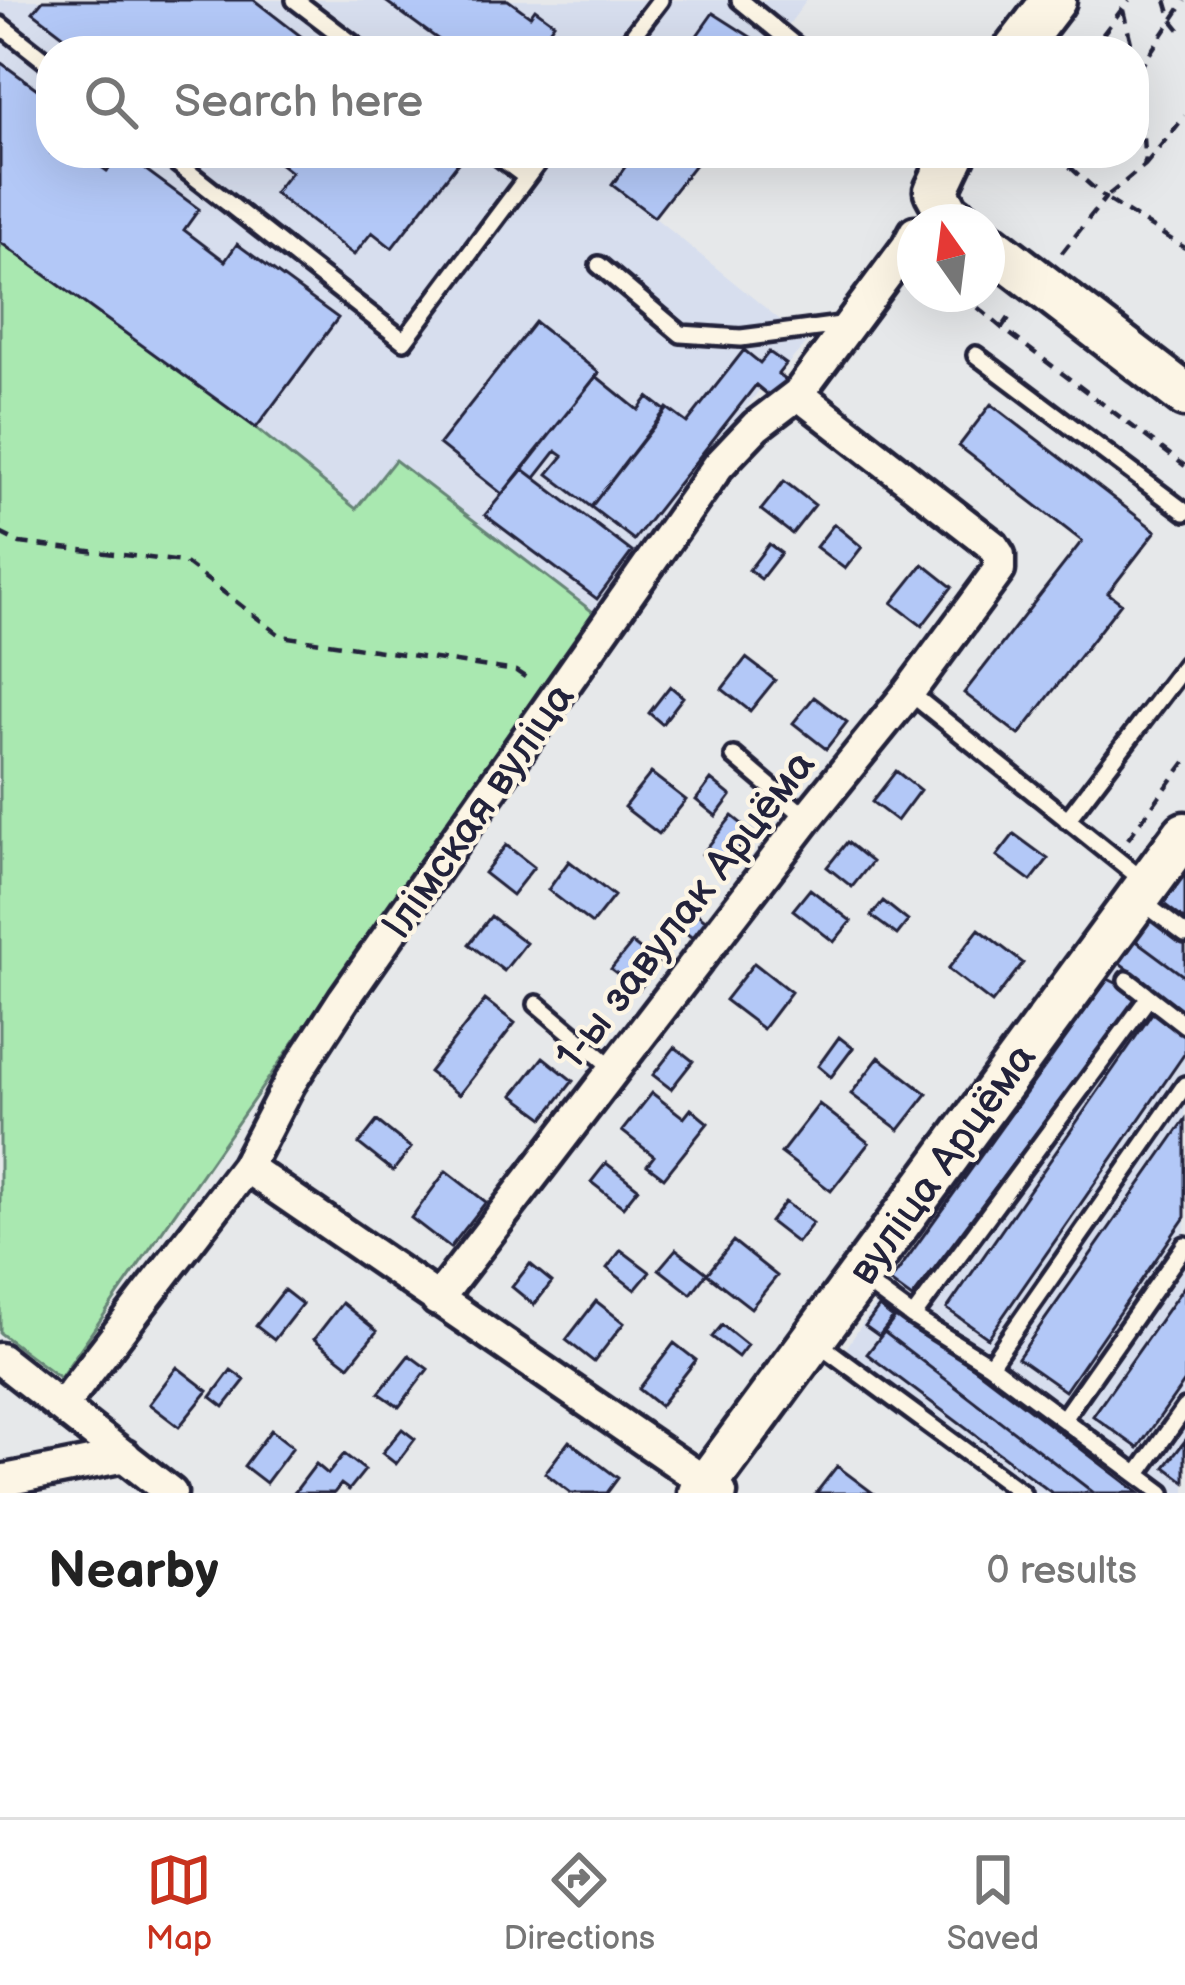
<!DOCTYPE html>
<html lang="en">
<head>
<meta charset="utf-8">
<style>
  :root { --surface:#fff; --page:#f2f2f2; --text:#222; --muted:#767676; --line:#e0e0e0; --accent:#c8321e }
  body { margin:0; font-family:"Balsamiq Sans",sans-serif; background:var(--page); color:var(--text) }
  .compass { position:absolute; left:897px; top:204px; width:108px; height:108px; border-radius:50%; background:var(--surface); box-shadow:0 12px 48px #0002; rotate:346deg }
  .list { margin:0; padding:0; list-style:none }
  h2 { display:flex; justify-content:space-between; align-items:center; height:156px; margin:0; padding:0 48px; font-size:51px }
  h2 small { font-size:39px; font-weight:400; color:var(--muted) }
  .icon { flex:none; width:66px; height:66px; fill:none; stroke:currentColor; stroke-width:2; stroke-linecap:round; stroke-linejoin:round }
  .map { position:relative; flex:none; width:1185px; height:1493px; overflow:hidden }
  .search { position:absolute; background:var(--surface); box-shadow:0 12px 48px #0002; left:36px; right:36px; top:36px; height:132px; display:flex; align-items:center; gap:30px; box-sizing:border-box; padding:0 42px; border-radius:48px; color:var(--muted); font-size:45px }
  .sheet { height:324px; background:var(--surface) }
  nav { display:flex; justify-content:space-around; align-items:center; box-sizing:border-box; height:168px; border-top:3px solid var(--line); background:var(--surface); font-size:33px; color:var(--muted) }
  nav a { display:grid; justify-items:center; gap:6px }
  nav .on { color:var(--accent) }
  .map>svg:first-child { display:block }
</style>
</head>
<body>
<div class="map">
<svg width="1185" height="1493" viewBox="0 0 1185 1493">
  <rect width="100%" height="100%" fill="#e6e8ea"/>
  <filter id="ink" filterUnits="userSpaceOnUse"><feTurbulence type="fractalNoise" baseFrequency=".00833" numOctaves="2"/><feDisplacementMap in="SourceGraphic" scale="24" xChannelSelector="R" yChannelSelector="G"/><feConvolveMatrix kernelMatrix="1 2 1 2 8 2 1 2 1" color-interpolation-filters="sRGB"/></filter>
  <g filter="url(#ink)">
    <path fill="#d7deee" d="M 0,0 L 807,0 L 781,35 L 772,51 L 51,51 L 51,153 L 704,153 L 654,217 L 807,342 L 779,374 L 787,381 L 773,399 L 760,389 L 593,612 L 396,461 L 357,509 L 256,428 L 0,242 Z
      M 1185,870 L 1185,1493 L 1002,1493 L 858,1388 L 841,1356 L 890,1282 L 1108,979 L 1117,961 L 1135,940 Z"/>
    <path fill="#a9e8b0" stroke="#668576" stroke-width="3" d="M 0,242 L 256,428 L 356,509 L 395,460 L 593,612 L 60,1378 L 0,1333 Z"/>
    <path fill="#b3c8f7" stroke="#22223b" stroke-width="3" d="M 43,0 L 254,0 L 320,51 L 133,51 L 130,48 L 128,51 L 84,51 L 33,12 Z
      M 384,0 L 508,0 L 530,16 L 535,9 L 554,23 L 534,51 L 454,51 Z
      M 713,13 L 771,50 L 772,51 L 686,51 Z
      M 0,62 L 51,99 L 51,153 L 82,153 L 107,171 L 123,153 L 199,209 L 184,230 L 225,261 L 237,244 L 338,318 L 256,428 L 0,242 Z
      M 266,153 L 453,153 L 461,159 L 392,248 L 372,232 L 354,255 L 274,193 L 291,172 Z
      M 635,153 L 704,153 L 654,217 L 612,185 Z
      M 535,322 L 599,373 L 502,494 L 439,444 Z
      M 744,350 L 760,363 L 769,352 L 786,364 L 778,374 L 787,381 L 773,399 L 756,385 L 634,540 L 591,507 L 667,408 L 687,423 Z
      M 596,376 L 638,410 L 648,397 L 666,411 L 591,507 L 548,474 L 563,456 L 556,451 L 535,478 L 523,469 Z
      M 991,404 L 1156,531 L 1108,593 L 1121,603 L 1019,735 L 964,693 L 1082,541 L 959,446 Z
      M 523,469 L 632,552 L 597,599 L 485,515 Z
      M 784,481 L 815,505 L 792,534 L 761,510 Z
      M 834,524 L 862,547 L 845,569 L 816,547 Z
      M 769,544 L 781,553 L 761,579 L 749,570 Z
      M 923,564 L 952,587 L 922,626 L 892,603 Z
      M 746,658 L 775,680 L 750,711 L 722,689 Z
      M 670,686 L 683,697 L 662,724 L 649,713 Z
      M 814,697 L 847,722 L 826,749 L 793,723 Z
      M 896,771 L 920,790 L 897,821 L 872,802 Z
      M 651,773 L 686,800 L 659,834 L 624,807 Z
      M 711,780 L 731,796 L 716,816 L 696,800 Z
      M 732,816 L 752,832 L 722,870 L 702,854 Z
      M 1014,834 L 1048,859 L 1031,881 L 997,856 Z
      M 847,842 L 872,862 L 852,887 L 827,867 Z
      M 506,845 L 534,867 L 512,895 L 484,873 Z
      M 569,861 L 614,896 L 592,924 L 548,890 Z
      M 1185,870 L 1185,920 L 1161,902 Z
      M 810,889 L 851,921 L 834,942 L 793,910 Z
      M 883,901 L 908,921 L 897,935 L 871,916 Z
      M 687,906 L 712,925 L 699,943 L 673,923 Z
      M 491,916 L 526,943 L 504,971 L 469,944 Z
      M 1150,919 L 1185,944 L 1185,977 L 1135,940 Z
      M 979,929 L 1023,963 L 992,1003 L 948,969 Z
      M 1135,940 L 1185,977 L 1185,1012 L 1117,961 Z
      M 632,943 L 659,964 L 639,990 L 611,969 Z
      M 754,963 L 791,992 L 763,1029 L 725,1000 Z
      M 1108,979 L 1140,995 L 912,1298 L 890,1282 Z
      M 485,1000 L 515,1023 L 459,1095 L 429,1072 Z
      M 1153,1012 L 1185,1034 L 1185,1053 L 988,1338 L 947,1309 Z
      M 839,1037 L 853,1048 L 831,1077 L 818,1066 Z
      M 675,1047 L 693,1061 L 671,1089 L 653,1075 Z
      M 543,1057 L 573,1081 L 544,1118 L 513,1095 Z
      M 879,1057 L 927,1094 L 899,1130 L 851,1094 Z
      M 652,1093 L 684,1118 L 691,1109 L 708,1123 L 664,1178 L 647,1165 L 654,1156 L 622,1131 Z
      M 819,1104 L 869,1143 L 831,1191 L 781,1153 Z
      M 1185,1120 L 1185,1217 L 1065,1391 L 1018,1358 Z
      M 377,1121 L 411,1148 L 393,1171 L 359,1144 Z
      M 606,1163 L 638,1188 L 623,1207 L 591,1182 Z
      M 446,1171 L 486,1202 L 450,1248 L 411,1218 Z
      M 785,1202 L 813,1223 L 797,1243 L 770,1222 Z
      M 733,1241 L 777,1276 L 751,1308 L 707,1274 Z
      M 676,1249 L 707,1273 L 691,1294 L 659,1269 Z
      M 621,1250 L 650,1272 L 635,1290 L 607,1268 Z
      M 530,1264 L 552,1282 L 534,1305 L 512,1287 Z
      M 1185,1285 L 1185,1381 L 1138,1448 L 1093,1416 Z
      M 284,1290 L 302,1304 L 274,1340 L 256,1326 Z
      M 596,1301 L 624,1323 L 594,1362 L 566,1340 Z
      M 342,1303 L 377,1331 L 349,1366 L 314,1339 Z
      M 879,1307 L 893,1318 L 879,1336 L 865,1326 Z
      M 900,1311 L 1139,1493 L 1094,1493 L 884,1332 Z
      M 722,1325 L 747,1345 L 738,1357 L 712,1337 Z
      M 884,1332 L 1094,1493 L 1052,1493 L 867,1354 Z
      M 674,1343 L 696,1360 L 660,1406 L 639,1389 Z
      M 409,1355 L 428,1369 L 399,1407 L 379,1393 Z
      M 177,1367 L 208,1391 L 179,1427 L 149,1404 Z
      M 231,1370 L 245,1380 L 224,1407 L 211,1397 Z
      M 402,1429 L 415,1439 L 396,1464 L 382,1453 Z
      M 271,1430 L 293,1447 L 266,1483 L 244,1466 Z
      M 569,1441 L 618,1478 L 607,1493 L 571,1493 L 545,1473 Z
      M 1185,1441 L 1185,1482 L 1165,1467 Z
      M 344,1454 L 365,1470 L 349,1490 L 341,1484 L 334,1493 L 294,1493 L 316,1464 L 328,1474 Z
      M 837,1466 L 873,1493 L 816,1493 Z"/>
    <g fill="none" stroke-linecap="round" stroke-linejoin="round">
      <defs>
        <path id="lane" d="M 295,0 L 362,51
          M 740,0 L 802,51
          M 0,25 L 51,65
          M 621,51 L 660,0
          M 164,153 L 404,341 L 545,153
          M 494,153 L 526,177
          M 599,265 L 681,334 L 741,338 L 848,324
          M 976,355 L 1185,512
          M 909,692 L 1144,881
          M 734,756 L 807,818
          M 1067,820 L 1185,665
          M 1140,900 L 1185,934
          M 1127,980 L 1185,1025
          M 537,1004 L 613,1068
          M 860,1278 L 913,1317 L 990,1365 L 1162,1493
          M 913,1317 L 1149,997
          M 814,1340 L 1022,1493
          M 990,1365 L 1185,1085
          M 1063,1419 L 1185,1245
          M 1138,1474 L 1185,1408"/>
        <path id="street" d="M 246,1167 L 721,1493
          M 437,1300 L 807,818 L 909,692 L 999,570 L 999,555 L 993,546 L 798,394
          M 0,1359 L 171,1493
          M 62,1406 L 246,1167 L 289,1084 L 344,999 L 718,466 L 756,426 L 798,394 L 907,247 L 915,232
          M 0,1481 L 125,1456"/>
        <path id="secondary" d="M 1015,51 L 1054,0
          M 954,153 L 936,191 L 948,213 L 960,222
          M 987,243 L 1185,395
          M 700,1493 L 1185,834"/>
      </defs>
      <use href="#lane" stroke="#22223b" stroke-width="24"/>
      <use href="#street" stroke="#22223b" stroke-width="39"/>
      <use href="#secondary" stroke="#22223b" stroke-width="51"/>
      <path stroke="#22223b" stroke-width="4.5" stroke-dasharray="12 9" stroke-linecap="butt" d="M 1166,0 L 1172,20 L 1185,36
        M 1123,10 L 1133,51
        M 1090,51 L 1129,0
        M 1134,54 L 1138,71 L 1145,165 L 1105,198 L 1185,248
        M 1138,71 L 1185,1
        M 1054,153 L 1105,198 L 1061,254
        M 1145,165 L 1185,116
        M 962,294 L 1002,328 L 1185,466
        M 1002,328 L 1011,315
        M 0,533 L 20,543 L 184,562 L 281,636 L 516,671 L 531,681
        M 1128,839 L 1185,762"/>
      <use href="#lane" stroke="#fcf5e5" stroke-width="15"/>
      <use href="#street" stroke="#fcf5e5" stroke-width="30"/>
      <use href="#secondary" stroke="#fcf5e5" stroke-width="42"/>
    </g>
  </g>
  <g text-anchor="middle" stroke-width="9" stroke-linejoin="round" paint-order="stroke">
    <g font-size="42" fill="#22223b" stroke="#fcf5e5">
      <text transform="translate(477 810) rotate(-55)" y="15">Ілімская вуліца</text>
      <text transform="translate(684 909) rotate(-52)" y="15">1-ы завулак Арцёма</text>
      <text transform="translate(941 1163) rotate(-54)" y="15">вуліца Арцёма</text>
    </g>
  </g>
</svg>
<svg class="compass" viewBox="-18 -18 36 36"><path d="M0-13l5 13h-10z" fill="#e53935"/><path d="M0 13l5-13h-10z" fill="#767676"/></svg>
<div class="search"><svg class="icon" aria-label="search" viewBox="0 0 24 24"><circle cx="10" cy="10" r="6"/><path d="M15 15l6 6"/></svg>Search here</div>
</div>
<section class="sheet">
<h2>Nearby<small>0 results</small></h2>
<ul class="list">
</ul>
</section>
<nav>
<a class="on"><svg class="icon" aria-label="map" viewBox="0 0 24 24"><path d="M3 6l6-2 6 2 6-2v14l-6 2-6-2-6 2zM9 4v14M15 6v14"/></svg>Map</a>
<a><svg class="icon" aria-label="directions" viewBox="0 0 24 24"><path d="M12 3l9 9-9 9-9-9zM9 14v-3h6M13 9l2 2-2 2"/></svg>Directions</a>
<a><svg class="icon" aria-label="saved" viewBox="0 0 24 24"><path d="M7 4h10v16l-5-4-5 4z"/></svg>Saved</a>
</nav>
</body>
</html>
